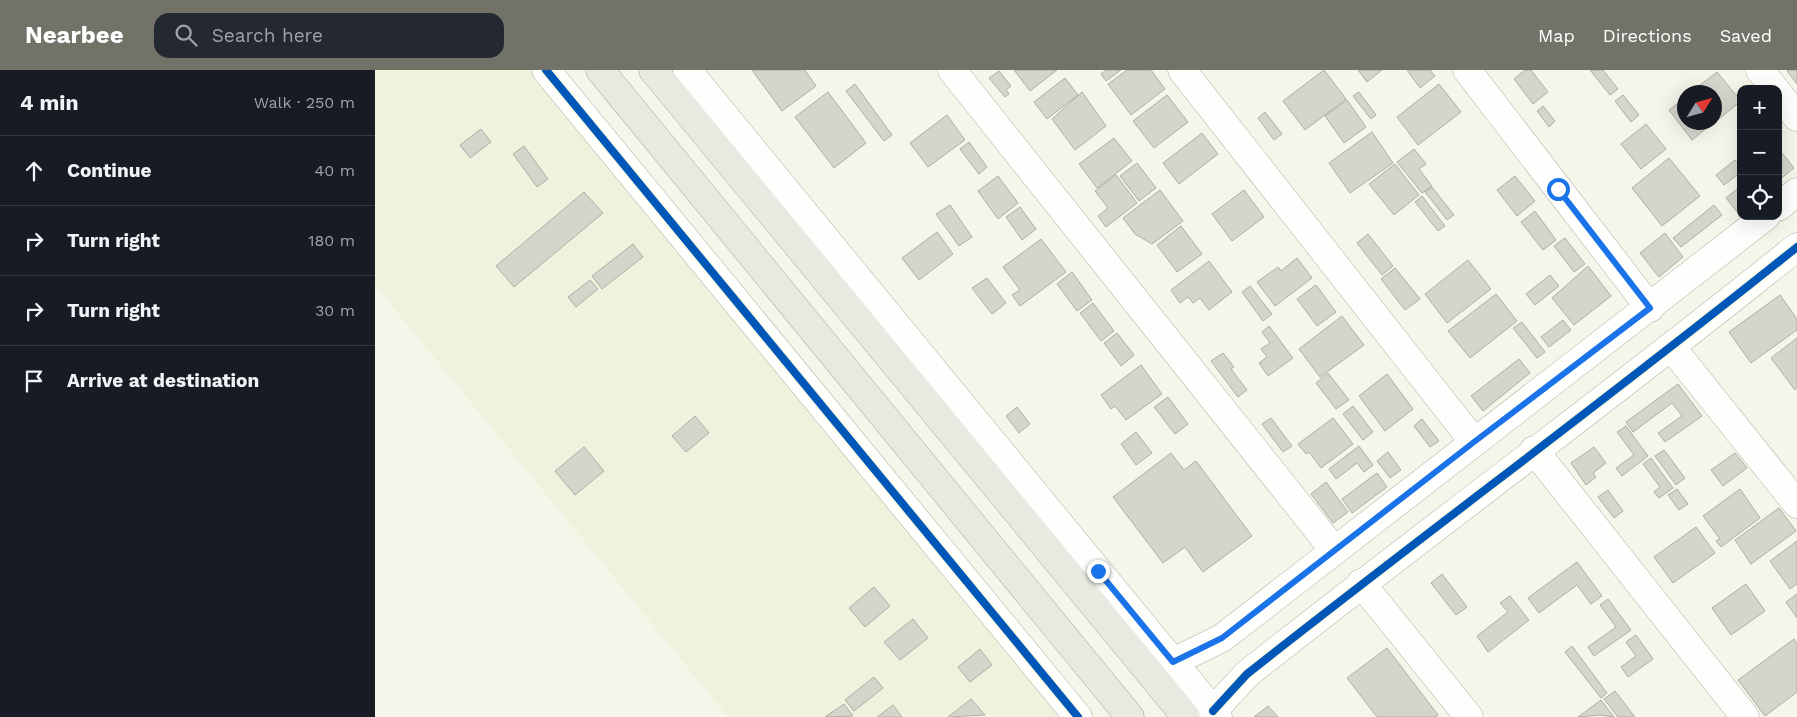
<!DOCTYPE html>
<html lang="en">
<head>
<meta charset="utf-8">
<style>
  :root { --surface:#171b24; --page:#242831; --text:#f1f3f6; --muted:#9ea1a6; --line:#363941; --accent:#727269 }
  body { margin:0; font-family:"Work Sans",sans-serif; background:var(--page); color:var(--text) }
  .controls { position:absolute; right:15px; top:15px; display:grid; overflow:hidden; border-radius:10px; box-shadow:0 5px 20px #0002 }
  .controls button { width:45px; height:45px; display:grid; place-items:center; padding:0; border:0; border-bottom:1px solid var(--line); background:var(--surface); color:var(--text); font:25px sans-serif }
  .compass { position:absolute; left:1302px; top:15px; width:45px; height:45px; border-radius:50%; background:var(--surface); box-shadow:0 5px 20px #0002; rotate:53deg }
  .stop { position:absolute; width:15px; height:15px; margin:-11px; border:4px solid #1a73e8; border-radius:50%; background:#fff }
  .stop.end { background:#1a73e8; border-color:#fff; box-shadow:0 1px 5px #0008 }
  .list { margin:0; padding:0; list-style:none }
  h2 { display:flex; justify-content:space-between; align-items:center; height:65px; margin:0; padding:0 20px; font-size:21px }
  h2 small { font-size:16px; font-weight:400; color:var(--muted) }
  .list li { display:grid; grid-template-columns:32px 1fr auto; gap:15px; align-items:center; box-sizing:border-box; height:70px; padding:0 20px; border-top:1px solid var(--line) }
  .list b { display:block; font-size:19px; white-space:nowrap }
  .list em { font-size:16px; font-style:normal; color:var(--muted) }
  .icon { flex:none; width:28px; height:28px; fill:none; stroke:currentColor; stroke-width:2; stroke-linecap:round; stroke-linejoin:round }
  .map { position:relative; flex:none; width:1422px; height:647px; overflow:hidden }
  header { display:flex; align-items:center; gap:30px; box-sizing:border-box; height:70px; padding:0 25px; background:var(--accent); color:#fff }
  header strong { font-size:24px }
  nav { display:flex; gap:28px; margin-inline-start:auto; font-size:18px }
  .search { width:350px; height:45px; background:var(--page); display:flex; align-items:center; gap:12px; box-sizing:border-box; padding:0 18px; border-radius:15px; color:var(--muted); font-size:19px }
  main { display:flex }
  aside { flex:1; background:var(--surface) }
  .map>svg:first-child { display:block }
</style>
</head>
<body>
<header>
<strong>Nearbee</strong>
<div class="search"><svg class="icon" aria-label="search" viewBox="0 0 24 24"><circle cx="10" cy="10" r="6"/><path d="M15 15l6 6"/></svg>Search here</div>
<nav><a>Map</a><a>Directions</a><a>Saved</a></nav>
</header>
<main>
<aside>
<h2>4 min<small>Walk · 250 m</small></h2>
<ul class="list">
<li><svg class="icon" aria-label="ahead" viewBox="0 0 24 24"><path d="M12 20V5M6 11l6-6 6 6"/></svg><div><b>Continue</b></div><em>40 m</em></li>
<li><svg class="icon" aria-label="right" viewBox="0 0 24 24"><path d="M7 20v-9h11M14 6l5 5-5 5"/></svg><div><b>Turn right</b></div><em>180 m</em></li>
<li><svg class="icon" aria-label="right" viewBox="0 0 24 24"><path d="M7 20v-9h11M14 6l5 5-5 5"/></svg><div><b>Turn right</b></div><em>30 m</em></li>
<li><svg class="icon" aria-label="arrive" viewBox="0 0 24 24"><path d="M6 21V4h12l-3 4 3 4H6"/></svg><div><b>Arrive at destination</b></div></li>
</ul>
</aside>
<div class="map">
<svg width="1422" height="647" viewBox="0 0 1422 647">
  <rect width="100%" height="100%" fill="#f5f5ea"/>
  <path fill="#f1f2dd" d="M 0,0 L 171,0 L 703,647 L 353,647 L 0,215 Z"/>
  <path fill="#d5d5cc" stroke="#aeaea5" d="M 377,0 L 430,0 L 441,16 L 407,41 Z
    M 639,0 L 682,0 L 655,21 Z
    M 731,0 L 746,0 L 731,11 L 726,4 Z
    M 752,0 L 776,0 L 790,19 L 756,45 L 733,14 Z
    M 949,0 L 971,29 L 930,60 L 908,31 Z
    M 983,0 L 1007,0 L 992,12 Z
    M 1032,0 L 1055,0 L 1060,6 L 1045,18 Z
    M 1150,0 L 1156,0 L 1173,22 L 1158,34 L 1139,9 Z
    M 1215,0 L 1228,0 L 1243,19 L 1235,25 Z
    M 1414,0 L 1422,0 L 1422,14 L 1412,1 Z
    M 624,1 L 636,16 L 631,20 L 634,24 L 630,27 L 614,8 Z
    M 1342,2 L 1366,31 L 1340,52 L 1340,22 L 1316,22 Z
    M 690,8 L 703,25 L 672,49 L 659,32 Z
    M 480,14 L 517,65 L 509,71 L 471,21 Z
    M 1064,14 L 1086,42 L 1043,75 L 1022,47 Z
    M 453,22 L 491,73 L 459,98 L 420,47 Z
    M 707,22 L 731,56 L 700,80 L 677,49 Z
    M 984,22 L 1001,45 L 996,49 L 978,26 Z
    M 792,25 L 813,52 L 779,78 L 758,51 Z
    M 1248,25 L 1264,45 L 1256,52 L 1240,31 Z
    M 1310,28 L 1310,52 L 1339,52 L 1317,70 L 1294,40 Z
    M 972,30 L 991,57 L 969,73 L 950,46 Z
    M 1168,36 L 1180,51 L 1174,57 L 1162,41 Z
    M 890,42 L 907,64 L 899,70 L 883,48 Z
    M 572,45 L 590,70 L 553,97 L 535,73 Z
    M 1271,54 L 1291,79 L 1266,99 L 1246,74 Z
    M 106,59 L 116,72 L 95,88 L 85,75 Z
    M 997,62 L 1018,93 L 975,123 L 954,93 Z
    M 827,63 L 843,84 L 804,114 L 788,93 Z
    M 739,68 L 757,91 L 722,118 L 704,94 Z
    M 594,72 L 612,97 L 604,104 L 585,79 Z
    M 149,76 L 173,109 L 162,117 L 138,84 Z
    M 1039,79 L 1051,94 L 1044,99 L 1057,116 L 1047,123 L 1022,92 Z
    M 1407,83 L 1419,98 L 1403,111 L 1403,86 Z
    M 1294,88 L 1325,126 L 1287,156 L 1257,118 Z
    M 1360,90 L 1366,97 L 1366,102 L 1349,115 L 1341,105 Z
    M 762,93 L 781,118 L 764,131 L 745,106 Z
    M 1020,94 L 1044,125 L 1019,145 L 994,114 Z
    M 741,105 L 762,133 L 731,157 L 723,146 L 733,138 L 720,121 Z
    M 623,106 L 643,133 L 623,149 L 603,121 Z
    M 1140,106 L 1160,131 L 1142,146 L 1122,120 Z
    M 1366,116 L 1366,141 L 1363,143 L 1351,128 Z
    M 1057,117 L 1079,145 L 1072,150 L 1050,122 Z
    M 785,120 L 808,151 L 777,174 L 760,164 L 748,148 Z
    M 869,120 L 889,147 L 857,171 L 837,144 Z
    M 209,122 L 228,143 L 139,217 L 121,196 Z
    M 1047,126 L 1070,156 L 1063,161 L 1040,132 Z
    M 575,135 L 597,167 L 584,176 L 561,144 Z
    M 1339,135 L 1347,145 L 1306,177 L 1298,168 Z
    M 645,137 L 661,159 L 647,170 L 631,147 Z
    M 1160,141 L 1181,170 L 1168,180 L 1146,152 Z
    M 806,156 L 827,184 L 802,202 L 782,175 Z
    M 562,162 L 578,184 L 544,210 L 527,188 Z
    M 1290,163 L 1308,187 L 1284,207 L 1265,183 Z
    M 993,164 L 1018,196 L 1007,205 L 982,173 Z
    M 1190,168 L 1210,194 L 1199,202 L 1179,176 Z
    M 666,169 L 691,202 L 645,236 L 637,225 L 645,220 L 628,197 Z
    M 258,174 L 268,187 L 227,219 L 217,206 Z
    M 922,188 L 937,208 L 900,236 L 882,212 L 903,197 L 906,201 Z
    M 1093,190 L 1116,219 L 1072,253 L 1050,224 Z
    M 834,191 L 857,222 L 834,240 L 825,228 L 818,233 L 813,227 L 805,233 L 796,220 Z
    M 1213,196 L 1236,226 L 1199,255 L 1177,228 Z
    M 1020,198 L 1045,229 L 1030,240 L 1006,209 Z
    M 697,202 L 717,230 L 702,241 L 682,214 Z
    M 1175,205 L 1184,216 L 1160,235 L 1151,224 Z
    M 612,208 L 631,233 L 617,244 L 597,218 Z
    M 215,210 L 223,219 L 201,237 L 193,227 Z
    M 941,215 L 961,242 L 942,256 L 922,229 Z
    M 875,216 L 897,244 L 888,251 L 867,222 Z
    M 1121,224 L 1142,251 L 1095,288 L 1073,261 Z
    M 1405,225 L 1422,249 L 1422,260 L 1376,293 L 1354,262 Z
    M 718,233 L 739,261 L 726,271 L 705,243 Z
    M 967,246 L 989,275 L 945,307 L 924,279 Z
    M 1188,250 L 1196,260 L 1174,277 L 1166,267 Z
    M 1147,252 L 1170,282 L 1162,288 L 1138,258 Z
    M 894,256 L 918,288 L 893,306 L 884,293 L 892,287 L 886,279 L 895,273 L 887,262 Z
    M 742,263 L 759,285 L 746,296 L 729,273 Z
    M 1422,268 L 1422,318 L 1420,320 L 1396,288 Z
    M 848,283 L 859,297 L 856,299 L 872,320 L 863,327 L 836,291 Z
    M 1144,289 L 1155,303 L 1108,341 L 1096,326 Z
    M 766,295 L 787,324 L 751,350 L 740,336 L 736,339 L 726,325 Z
    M 953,303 L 974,330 L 961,339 L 941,313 Z
    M 1012,304 L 1038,339 L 1010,361 L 984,326 Z
    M 1303,314 L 1327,346 L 1290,372 L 1283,363 L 1307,346 L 1297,333 L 1258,362 L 1251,352 Z
    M 793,327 L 813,354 L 800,364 L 779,337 Z
    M 978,336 L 998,362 L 988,370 L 968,344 Z
    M 642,337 L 655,354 L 644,363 L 631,346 Z
    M 320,346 L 334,363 L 311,382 L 297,366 Z
    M 896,348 L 917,376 L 908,382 L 887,354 Z
    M 958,348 L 978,374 L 946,398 L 934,382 L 931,384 L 923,374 Z
    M 1047,349 L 1064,371 L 1055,377 L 1039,356 Z
    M 1251,356 L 1273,386 L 1247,406 L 1241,398 L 1259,385 L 1242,362 Z
    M 761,362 L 777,383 L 761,395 L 746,374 Z
    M 984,376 L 998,395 L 989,402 L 982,393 L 961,409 L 954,399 Z
    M 209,377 L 229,401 L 200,425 L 180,401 Z
    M 1219,377 L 1231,393 L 1218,403 L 1221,407 L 1211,415 L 1196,393 Z
    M 1289,380 L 1310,408 L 1301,415 L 1280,386 Z
    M 1013,382 L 1026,400 L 1015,408 L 1002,391 Z
    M 796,383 L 809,400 L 821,391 L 877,466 L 828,502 L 810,477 L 788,493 L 738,427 Z
    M 1360,383 L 1372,398 L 1348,416 L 1336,400 Z
    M 1276,388 L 1298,418 L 1284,428 L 1279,422 L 1285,417 L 1268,394 Z
    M 1002,403 L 1012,417 L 977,443 L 967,429 Z
    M 951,412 L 973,442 L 958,453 L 936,424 Z
    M 1302,419 L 1313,434 L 1304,440 L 1293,425 Z
    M 1365,419 L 1385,448 L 1346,477 L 1341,471 L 1345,469 L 1328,446 Z
    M 1233,420 L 1248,441 L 1239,448 L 1223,427 Z
    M 1404,438 L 1421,461 L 1376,494 L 1360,470 Z
    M 1321,457 L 1340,483 L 1298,513 L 1279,487 Z
    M 1422,471 L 1422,514 L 1415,519 L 1395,491 Z
    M 1202,492 L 1227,526 L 1216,534 L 1202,515 L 1164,543 L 1153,528 Z
    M 1067,504 L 1092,537 L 1081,545 L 1056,513 Z
    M 1371,514 L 1390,541 L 1356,565 L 1337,538 Z
    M 499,517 L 515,536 L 490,557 L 474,538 Z
    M 1422,524 L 1422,548 L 1411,532 Z
    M 1135,526 L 1154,550 L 1113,582 L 1102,566 L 1133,542 L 1125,533 Z
    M 1233,529 L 1256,560 L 1219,586 L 1213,577 L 1241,557 L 1225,535 Z
    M 538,549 L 553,568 L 525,590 L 509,572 Z
    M 1261,565 L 1278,589 L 1253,607 L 1246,597 L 1261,586 L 1251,572 Z
    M 1419,569 L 1422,574 L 1422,622 L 1390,646 L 1363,610 Z
    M 1197,576 L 1232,623 L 1226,628 L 1190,582 Z
    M 1012,578 L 1063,645 L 1060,647 L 1002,647 L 972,608 Z
    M 605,579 L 617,595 L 595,612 L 583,597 Z
    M 499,607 L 508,618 L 479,641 L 470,630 Z
    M 1240,621 L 1260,647 L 1243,647 L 1229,629 Z
    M 596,629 L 610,645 L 573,647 Z
    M 1226,630 L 1239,647 L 1225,645 L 1203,647 Z
    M 469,634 L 478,646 L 450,647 Z
    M 518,635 L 527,647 L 502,647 Z
    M 893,636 L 903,647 L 879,647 Z"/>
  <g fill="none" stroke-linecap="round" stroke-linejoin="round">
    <defs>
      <path id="minor" d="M 171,0 L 703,647
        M 312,0 L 843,647
        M 577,0 L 959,480
        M 807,0 L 1099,372
        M 1092,0 L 1275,238
        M 1385,0 L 1400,19
        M 1403,23 L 1422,47
        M 1403,137 L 1422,122
        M 1297,278 L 1422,434
        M 1159,380 L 1370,647
        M 986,513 L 1094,647
        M 798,592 L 847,568 L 1391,146
        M 838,641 L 872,604 C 1054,460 1241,323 1422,177"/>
      <path id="major" d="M 225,0 L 755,647
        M 278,0 L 811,647"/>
    </defs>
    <use href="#minor" stroke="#b1b1a9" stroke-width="29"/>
    <use href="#major" stroke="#aeae9e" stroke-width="29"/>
    <use href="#minor" stroke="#fefefc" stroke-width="28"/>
    <use href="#major" stroke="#e9e9e2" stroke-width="28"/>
    <defs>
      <path id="cycleway" d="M 171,0 L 703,647
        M 838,641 L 872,604 C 1054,460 1241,323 1422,177"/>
    </defs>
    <use href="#cycleway" stroke="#f9fae5" stroke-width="11"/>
    <use href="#cycleway" stroke="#0057b8" stroke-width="8"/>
  </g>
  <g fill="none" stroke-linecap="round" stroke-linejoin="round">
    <path stroke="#1a73e8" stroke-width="6" d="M 723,501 L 798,592 L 847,568 L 1099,372 L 1275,238 L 1183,119"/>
  </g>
</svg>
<div class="controls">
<button>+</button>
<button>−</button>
<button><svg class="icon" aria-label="locate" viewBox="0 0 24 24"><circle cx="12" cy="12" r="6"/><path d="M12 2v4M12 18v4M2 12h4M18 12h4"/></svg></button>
</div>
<svg class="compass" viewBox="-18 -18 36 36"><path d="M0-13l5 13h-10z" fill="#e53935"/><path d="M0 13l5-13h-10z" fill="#9ea1a6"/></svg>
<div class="stop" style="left:1183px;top:119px"></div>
<div class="stop end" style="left:723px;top:501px"></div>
</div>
</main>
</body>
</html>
